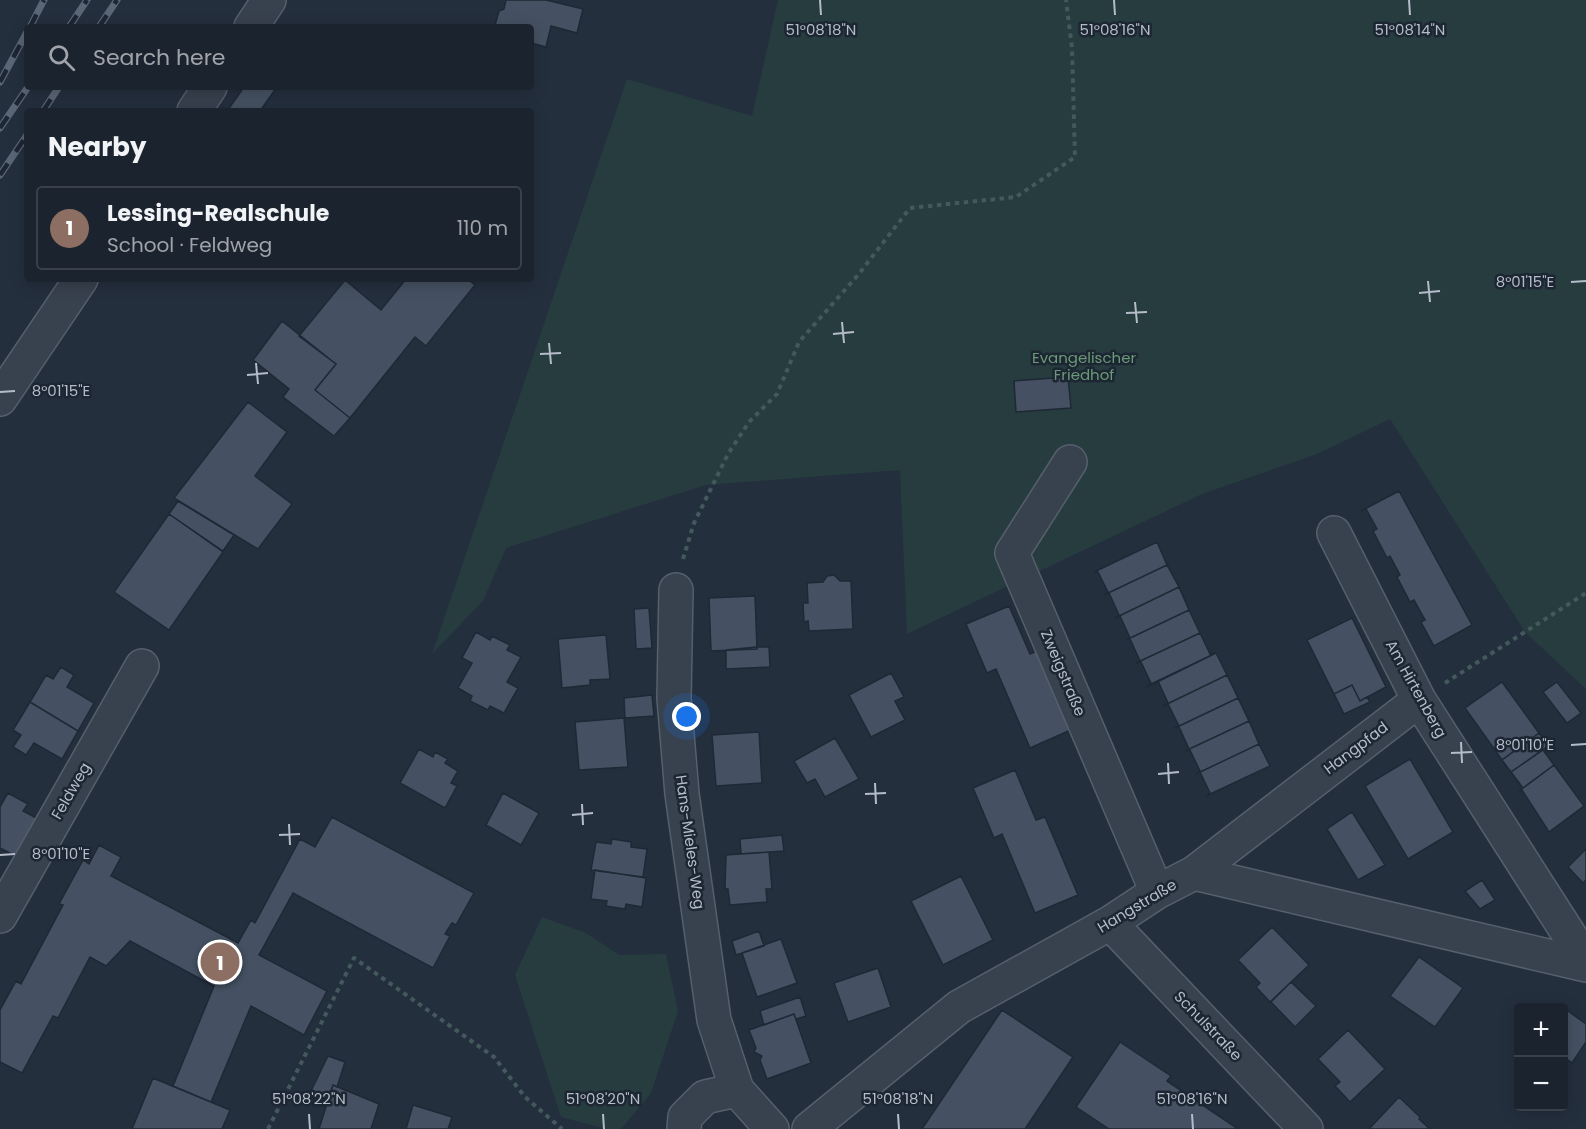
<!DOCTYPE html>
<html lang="en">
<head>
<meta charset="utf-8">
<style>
  :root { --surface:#1b232e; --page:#282f3a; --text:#f1f3f6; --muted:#a0a4aa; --line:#39404a; --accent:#b45309 }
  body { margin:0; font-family:Poppins,sans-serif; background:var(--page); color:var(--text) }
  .controls { position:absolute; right:18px; bottom:18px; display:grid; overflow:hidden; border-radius:6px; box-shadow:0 3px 15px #0003 }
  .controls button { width:54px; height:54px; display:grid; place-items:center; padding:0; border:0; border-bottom:2px solid var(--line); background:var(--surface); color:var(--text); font:30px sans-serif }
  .you { position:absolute; left:687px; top:717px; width:21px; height:21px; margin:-15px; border:4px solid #fff; border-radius:50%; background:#1a73e8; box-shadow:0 0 0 9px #1a73e833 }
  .badge { display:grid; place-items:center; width:39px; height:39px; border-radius:50%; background:var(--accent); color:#fff; font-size:20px; font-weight:700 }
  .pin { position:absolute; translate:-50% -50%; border:3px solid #fff; box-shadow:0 2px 6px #0006 }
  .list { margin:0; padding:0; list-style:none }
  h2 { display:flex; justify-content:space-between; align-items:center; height:78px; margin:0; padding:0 24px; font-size:26px }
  h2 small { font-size:20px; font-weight:400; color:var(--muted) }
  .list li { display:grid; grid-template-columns:39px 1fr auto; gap:18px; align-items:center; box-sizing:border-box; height:84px; margin:0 12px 12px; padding:0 12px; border:2px solid var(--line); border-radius:6px }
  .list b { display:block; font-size:22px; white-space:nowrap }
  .list p { margin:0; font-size:20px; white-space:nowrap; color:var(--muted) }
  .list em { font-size:20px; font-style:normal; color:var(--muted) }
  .icon { flex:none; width:33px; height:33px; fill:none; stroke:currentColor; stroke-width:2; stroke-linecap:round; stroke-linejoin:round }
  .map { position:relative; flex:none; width:1586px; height:1129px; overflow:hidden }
  .search { position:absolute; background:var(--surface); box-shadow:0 3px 15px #0003; left:24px; top:24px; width:510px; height:66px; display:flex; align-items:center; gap:15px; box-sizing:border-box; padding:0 21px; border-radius:6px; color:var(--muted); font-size:22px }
  .panel { position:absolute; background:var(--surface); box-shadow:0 3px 15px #0003; left:24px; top:108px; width:510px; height:174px; border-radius:6px }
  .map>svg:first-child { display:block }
</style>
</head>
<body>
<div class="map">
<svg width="1586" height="1129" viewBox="0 0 1586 1129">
  <rect width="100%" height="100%" fill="#242f3e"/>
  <path fill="#263c3f" d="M 778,0 L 1586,0 L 1586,689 L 1525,632 L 1390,419 L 1317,454 L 1202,494 L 907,634 L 900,470 L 706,485 L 506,548 L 483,601 L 432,654 L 627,79 L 752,116 Z
    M 542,917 L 586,933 L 619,955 L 666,954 L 678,1011 L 651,1093 L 621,1129 L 606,1129 L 561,1117 L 515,975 Z"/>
  <path fill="#455162" stroke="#1f2835" stroke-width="1.5" d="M 506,0 L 546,0 L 583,9 L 577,33 L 551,26 L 546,47 L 531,43 L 531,27 L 498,27 L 495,25 L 499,11 L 504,9 Z
    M 244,87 L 277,87 L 260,111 L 227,111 Z
    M 406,279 L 467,279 L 475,285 L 426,346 L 415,337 L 350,418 L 315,390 L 336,364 L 299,336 L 345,280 L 381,310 Z
    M 282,321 L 336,364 L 315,390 L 350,418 L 334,436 L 283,397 L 289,389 L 253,360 Z
    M 1068,377 L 1071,408 L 1016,412 L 1014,381 Z
    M 248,402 L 287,432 L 255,476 L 292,504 L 258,549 L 174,498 Z
    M 1399,491 L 1472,625 L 1434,646 L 1421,622 L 1425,620 L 1414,600 L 1410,602 L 1397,577 L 1400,575 L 1390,556 L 1387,558 L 1373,531 L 1377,529 L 1366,509 L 1361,511 Z
    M 178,501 L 234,535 L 223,551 L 169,514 Z
    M 169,514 L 223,552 L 169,630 L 114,592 Z
    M 1157,542 L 1167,565 L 1104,595 L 1108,592 L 1098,572 L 1094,572 Z
    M 1167,565 L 1179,587 L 1115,618 L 1119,615 L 1109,593 L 1104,595 Z
    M 834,575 L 840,581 L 851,581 L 853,629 L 809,631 L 808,621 L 804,622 L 803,603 L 808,603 L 807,583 L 823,582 L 827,576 Z
    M 1179,587 L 1189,610 L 1126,640 L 1130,638 L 1120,616 L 1115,618 Z
    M 755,596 L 757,649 L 711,651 L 709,598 Z
    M 1009,606 L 1030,654 L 1039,650 L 1073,729 L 1030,748 L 996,669 L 987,673 L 966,624 Z
    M 649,608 L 652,648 L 636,649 L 634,609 Z
    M 1189,610 L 1200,633 L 1136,663 L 1140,661 L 1130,639 L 1126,640 Z
    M 1352,618 L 1386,687 L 1360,701 L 1352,685 L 1334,694 L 1307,640 Z
    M 476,632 L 490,640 L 492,636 L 510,645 L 507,650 L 521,657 L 507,682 L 518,688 L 504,713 L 490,706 L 488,710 L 470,701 L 472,696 L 458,688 L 472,663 L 462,658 Z
    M 1200,633 L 1210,654 L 1216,653 L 1147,686 L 1151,683 L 1141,662 L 1136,663 Z
    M 606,635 L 610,679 L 590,680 L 590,685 L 562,688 L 558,639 Z
    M 757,647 L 769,647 L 770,667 L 726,669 L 726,650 Z
    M 1216,653 L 1227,675 L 1163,706 L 1168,703 L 1158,681 L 1147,687 Z
    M 61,667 L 74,675 L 67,687 L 94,703 L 78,731 L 30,702 L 46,675 L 53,679 Z
    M 891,673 L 904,697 L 895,701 L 905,720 L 871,737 L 849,695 Z
    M 1227,675 L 1238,698 L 1175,728 L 1174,728 L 1179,726 L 1168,704 L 1163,706 Z
    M 1502,682 L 1539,733 L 1502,760 L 1465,708 Z
    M 1557,682 L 1581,713 L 1567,723 L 1543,692 Z
    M 1352,685 L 1360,701 L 1367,697 L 1370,702 L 1344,714 L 1334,694 Z
    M 652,695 L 654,716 L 625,718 L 624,698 Z
    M 1238,698 L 1249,721 L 1185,751 L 1189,749 L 1179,727 L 1175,728 Z
    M 30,702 L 78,731 L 62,759 L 34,743 L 26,755 L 13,747 L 21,735 L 13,730 Z
    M 624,718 L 628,767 L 579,770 L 575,722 Z
    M 1249,721 L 1259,744 L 1196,774 L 1200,771 L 1190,750 L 1185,751 Z
    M 759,732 L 762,783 L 716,786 L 712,735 Z
    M 1539,733 L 1548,746 L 1511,772 L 1502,760 Z
    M 835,738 L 859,779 L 825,797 L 815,779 L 807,783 L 794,761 Z
    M 1259,744 L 1270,766 L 1206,796 L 1210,793 L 1200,772 L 1196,774 Z
    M 419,749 L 433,757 L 435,752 L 448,759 L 445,763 L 458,771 L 451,783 L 457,786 L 445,808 L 400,783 Z
    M 1543,750 L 1554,765 L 1523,788 L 1511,772 Z
    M 1410,759 L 1453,832 L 1408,859 L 1365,786 Z
    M 1554,765 L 1584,806 L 1549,832 L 1522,790 L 1519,791 Z
    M 1015,770 L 1036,820 L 1045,817 L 1078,895 L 1035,913 L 1002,834 L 994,838 L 973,788 Z
    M 8,793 L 28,804 L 23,811 L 42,821 L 21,859 L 0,848 L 0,807 Z
    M 503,793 L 539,813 L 521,845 L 486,825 Z
    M 1352,812 L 1385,865 L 1358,880 L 1327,829 Z
    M 332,817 L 474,893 L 456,925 L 452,923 L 445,934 L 450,936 L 433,968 L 293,893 L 259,955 L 327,991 L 304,1035 L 251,1006 L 211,1102 L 173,1086 L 214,986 L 130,941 L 106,966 L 90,957 L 58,1018 L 53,1016 L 22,1073 L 0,1062 L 0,1010 L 16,981 L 21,984 L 63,905 L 59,904 L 83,860 L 89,864 L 99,845 L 121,857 L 111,876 L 238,943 L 251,920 L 255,923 L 300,839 L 315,847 Z
    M 782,835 L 784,851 L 741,854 L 740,839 Z
    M 612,839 L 631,842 L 631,847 L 647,849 L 643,877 L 591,870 L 596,842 L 611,844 Z
    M 1586,849 L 1586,880 L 1583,883 L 1568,867 Z
    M 769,852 L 772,889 L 766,889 L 767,902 L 730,905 L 728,889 L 725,889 L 726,855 Z
    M 595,870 L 646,878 L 642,907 L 626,904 L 625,909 L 606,906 L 607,901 L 591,899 Z
    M 961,876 L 993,940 L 943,965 L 911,901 Z
    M 1482,880 L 1495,900 L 1480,909 L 1465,891 Z
    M 1272,927 L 1309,965 L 1270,1002 L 1256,987 L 1260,983 L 1238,960 Z
    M 759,931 L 764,946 L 736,955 L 732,941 Z
    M 781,939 L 797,983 L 757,997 L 742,953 Z
    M 1419,957 L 1463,988 L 1435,1027 L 1390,996 Z
    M 878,968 L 891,1007 L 848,1022 L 834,983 Z
    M 1291,982 L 1316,1006 L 1295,1027 L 1271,1002 Z
    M 800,997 L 806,1016 L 796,1019 L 794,1014 L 764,1025 L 760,1011 Z
    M 1564,1008 L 1586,1024 L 1586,1042 L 1572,1063 L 1564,1057 Z
    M 1002,1010 L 1073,1057 L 1025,1129 L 922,1129 Z
    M 794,1014 L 811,1063 L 767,1079 L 760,1060 L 762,1056 L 754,1052 L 756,1048 L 749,1030 Z
    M 1348,1030 L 1385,1069 L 1350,1102 L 1335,1086 L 1340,1082 L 1318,1059 Z
    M 1120,1042 L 1171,1076 L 1167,1081 L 1238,1129 L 1109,1129 L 1076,1107 Z
    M 328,1056 L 345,1062 L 337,1087 L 333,1085 L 327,1101 L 309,1095 Z
    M 153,1078 L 230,1110 L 222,1129 L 132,1129 Z
    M 333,1085 L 379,1104 L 371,1129 L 319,1129 Z
    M 1399,1097 L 1420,1117 L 1419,1119 L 1430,1129 L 1369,1129 Z
    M 413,1105 L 452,1117 L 448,1129 L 406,1129 Z"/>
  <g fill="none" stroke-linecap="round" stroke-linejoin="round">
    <defs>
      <path id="minor" d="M 251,27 L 269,0
        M 194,111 L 210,87
        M 0,399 L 81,279
        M 1070,462 L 1012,553 L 1157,892
        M 1334,533 L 1419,700 L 1586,961
        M 676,590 L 674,698 L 682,794 L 714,1020 L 737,1090 L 772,1129
        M 1194,873 L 1419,700
        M 0,916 L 142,666
        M 1110,923 L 1306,1129
        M 684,1129 L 685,1117 L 705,1097 L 737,1090
        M 809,1129 L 959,1007 L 1110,923 L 1157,892 L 1194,873 L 1586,965"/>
    </defs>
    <use href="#minor" stroke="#565f6c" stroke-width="36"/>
    <path stroke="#44595c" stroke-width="4" stroke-dasharray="4.5 4.5" stroke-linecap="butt" d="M 683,559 L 694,523 L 728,454 L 749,422 L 777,394 L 799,342 L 858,275 L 910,208 L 1016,197 L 1075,157 L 1072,48 L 1066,0
      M 1445,683 L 1586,593
      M 268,1129 L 354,958 L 494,1057 L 525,1097 L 562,1129"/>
    <use href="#minor" stroke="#38414e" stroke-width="33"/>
    <defs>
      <path id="rail" d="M 30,27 L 44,0
        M 69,27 L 87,0
        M 99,27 L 117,0
        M 0,82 L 27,32
        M 43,111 L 59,87
        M 0,128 L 28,87
        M 0,175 L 27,135"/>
    </defs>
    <use href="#rail" stroke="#5a6575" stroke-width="7"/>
    <use href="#rail" stroke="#1d2633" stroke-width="4.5" stroke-dasharray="14" stroke-linecap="butt"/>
  </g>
  <path fill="none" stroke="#b4bcc9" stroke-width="2" d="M 820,0 L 821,15M 1114,0 L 1115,15M 1409,0 L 1410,15M 1428,281 L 1430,302M 1571,282 L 1586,281M 1419,293 L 1440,291M 1135,302 L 1137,323M 1126,313 L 1147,312M 842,322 L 844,343M 833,334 L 854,332M 549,343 L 551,364M 540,354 L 561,353M 256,363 L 258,384M 247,375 L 268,373M 0,392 L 15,391M 1461,742 L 1462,763M 1571,745 L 1586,744M 1451,753 L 1472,752M 1168,763 L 1169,784M 1158,774 L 1179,772M 875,783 L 876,804M 865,794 L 886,793M 582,804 L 583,825M 572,815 L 593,813M 289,824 L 290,845M 279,835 L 300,834M 0,855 L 15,854M 309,1114 L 310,1129M 603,1114 L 604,1129M 898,1114 L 899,1129M 1192,1114 L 1193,1129"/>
  <g text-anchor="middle" stroke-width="5" stroke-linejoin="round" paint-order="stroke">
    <g font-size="15" fill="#6b9a76" stroke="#1d2633">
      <text x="1084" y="363">Evangelischer<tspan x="1084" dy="17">Friedhof</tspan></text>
    </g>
    <g font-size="15" fill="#b4bcc9" stroke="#1d2633">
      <text transform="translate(1063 673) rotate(67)" y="5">Zweigstraße</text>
      <text transform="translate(1416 689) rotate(61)" y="5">Am Hirtenberg</text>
      <text transform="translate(1356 748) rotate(-37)" y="5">Hangpfad</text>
      <text transform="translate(71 791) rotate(-60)" y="5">Feldweg</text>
      <text transform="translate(690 842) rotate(82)" y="5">Hans-Mieles-Weg</text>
      <text transform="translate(1137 906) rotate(-31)" y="5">Hangstraße</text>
      <text transform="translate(1208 1026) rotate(46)" y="5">Schulstraße</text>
    </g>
  </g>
  <g font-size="15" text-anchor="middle" fill="#b4bcc9" stroke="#1d2633" stroke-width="5" stroke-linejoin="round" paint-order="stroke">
    <text x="821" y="35">51°08'18"N</text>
    <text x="1115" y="35">51°08'16"N</text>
    <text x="1410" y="35">51°08'14"N</text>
    <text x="1525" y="287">8°01'15"E</text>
    <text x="61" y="396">8°01'15"E</text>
    <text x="1525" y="750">8°01'10"E</text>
    <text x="61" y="859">8°01'10"E</text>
    <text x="309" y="1104">51°08'22"N</text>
    <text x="603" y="1104">51°08'20"N</text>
    <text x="898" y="1104">51°08'18"N</text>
    <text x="1192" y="1104">51°08'16"N</text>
  </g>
</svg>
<div class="controls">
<button>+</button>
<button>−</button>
</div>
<div class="you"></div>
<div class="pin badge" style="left:220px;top:962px;background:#8d6e63">1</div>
<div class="search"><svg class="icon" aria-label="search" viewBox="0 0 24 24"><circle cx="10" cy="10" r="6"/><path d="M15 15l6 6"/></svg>Search here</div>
<section class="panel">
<h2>Nearby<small></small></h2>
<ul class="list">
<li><span class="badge" style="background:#8d6e63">1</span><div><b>Lessing-Realschule</b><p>School · Feldweg</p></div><em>110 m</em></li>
</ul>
</section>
</div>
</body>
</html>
